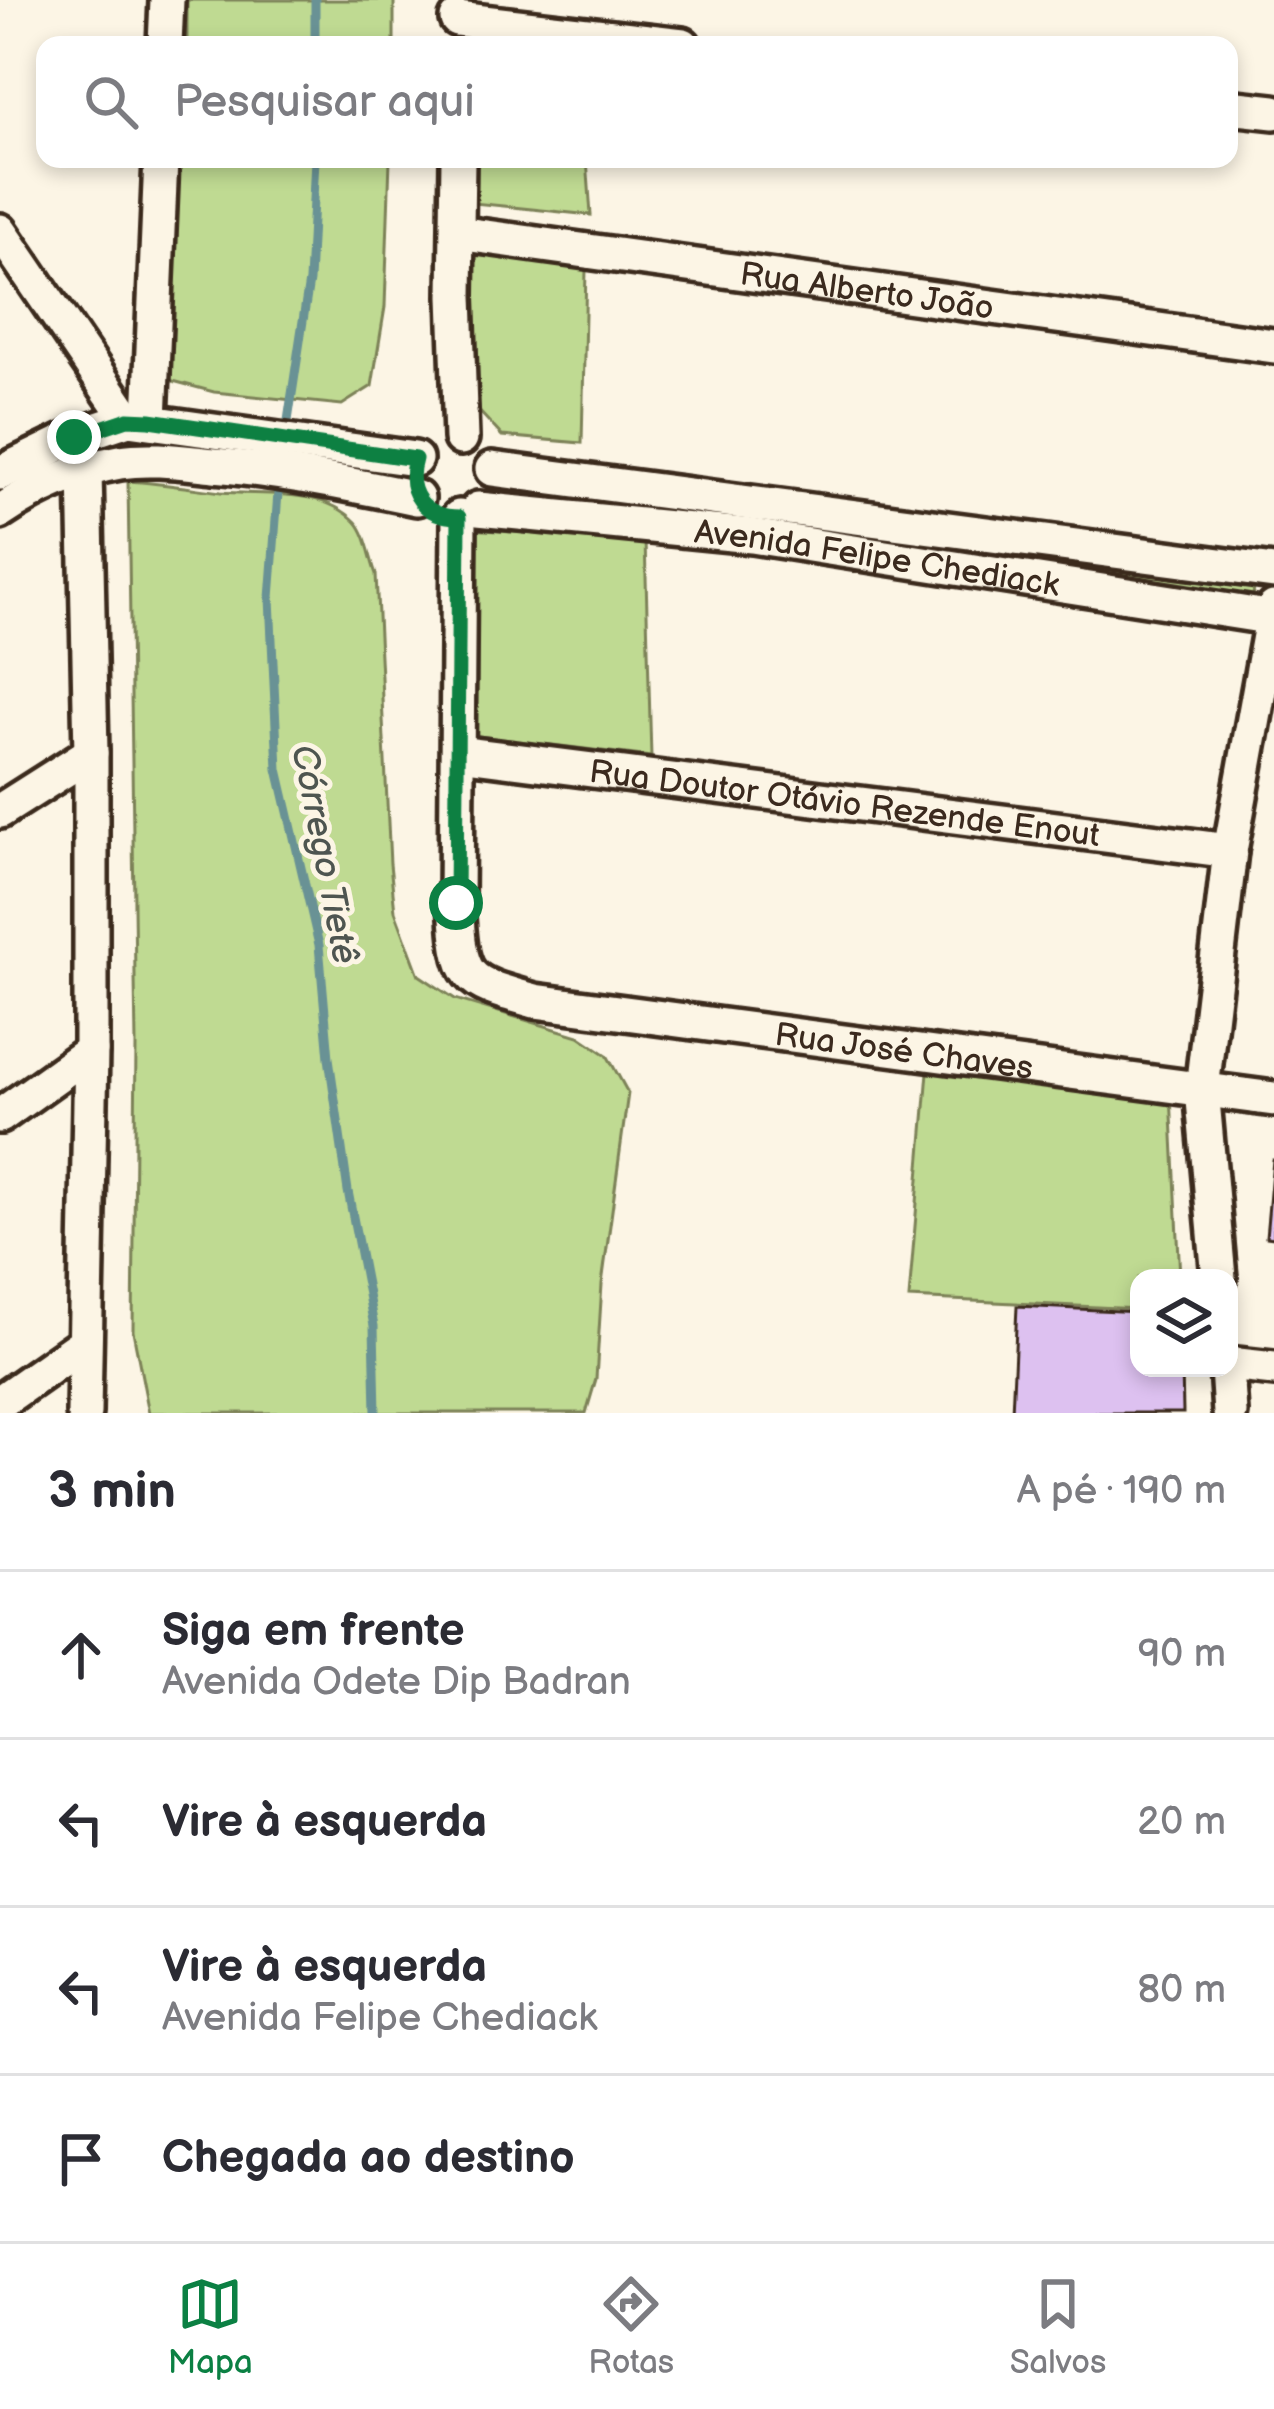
<!DOCTYPE html>
<html lang="pt">
<head>
<meta charset="utf-8">
<style>
  :root { --surface:#fff; --page:#f2f2f3; --text:#2b2b33; --muted:#7c7c81; --line:#e1e1e2; --accent:#0b8043 }
  body { margin:0; font-family:"Balsamiq Sans",sans-serif; background:var(--page); color:var(--text) }
  .controls { position:absolute; right:36px; bottom:36px; display:grid; overflow:hidden; border-radius:24px; box-shadow:0 6px 18px #0003 }
  .controls button { width:108px; height:108px; display:grid; place-items:center; padding:0; border:0; border-bottom:3px solid var(--line); background:var(--surface); color:var(--text); font:60px sans-serif }
  .stop { position:absolute; width:36px; height:36px; margin:-27px; border:9px solid #0b8043; border-radius:50%; background:#fff }
  .stop.end { background:#0b8043; border-color:#fff; box-shadow:0 3px 12px #0008 }
  .list { margin:0; padding:0; list-style:none }
  h2 { display:flex; justify-content:space-between; align-items:center; height:156px; margin:0; padding:0 48px; font-size:51px }
  h2 small { font-size:39px; font-weight:400; color:var(--muted) }
  .list li { display:grid; grid-template-columns:78px 1fr auto; gap:36px; align-items:center; box-sizing:border-box; height:168px; padding:0 48px; border-top:3px solid var(--line) }
  .list b { display:block; font-size:45px; white-space:nowrap }
  .list p { margin:0; font-size:39px; white-space:nowrap; color:var(--muted) }
  .list em { font-size:39px; font-style:normal; color:var(--muted) }
  .icon { flex:none; width:66px; height:66px; fill:none; stroke:currentColor; stroke-width:2; stroke-linecap:round; stroke-linejoin:round }
  .map { position:relative; flex:none; width:1274px; height:1413px; overflow:hidden }
  .search { position:absolute; background:var(--surface); box-shadow:0 6px 18px #0003; left:36px; right:36px; top:36px; height:132px; display:flex; align-items:center; gap:30px; box-sizing:border-box; padding:0 42px; border-radius:24px; color:var(--muted); font-size:45px }
  .sheet { height:828px; background:var(--surface) }
  nav { display:flex; justify-content:space-around; align-items:center; box-sizing:border-box; height:168px; border-top:3px solid var(--line); background:var(--surface); font-size:33px; color:var(--muted) }
  nav a { display:grid; justify-items:center; gap:6px }
  nav .on { color:var(--accent) }
  .map>svg:first-child { display:block }
</style>
</head>
<body>
<div class="map">
<svg width="1274" height="1413" viewBox="0 0 1274 1413">
  <rect width="100%" height="100%" fill="#fcf5e5"/>
  <filter id="ink" filterUnits="userSpaceOnUse"><feTurbulence type="fractalNoise" baseFrequency=".00833" numOctaves="2"/><feDisplacementMap in="SourceGraphic" scale="24" xChannelSelector="R" yChannelSelector="G"/><feConvolveMatrix kernelMatrix="1 2 1 2 8 2 1 2 1" color-interpolation-filters="sRGB"/></filter>
  <g filter="url(#ink)">
    <path fill="#bfda92" stroke="#7d8258" stroke-width="3" d="M 187,0 L 394,0 L 394,45 L 187,45 Z
      M 178,159 L 390,159 L 385,307 L 372,386 L 342,405 L 214,392 L 162,378 Z
      M 474,159 L 587,159 L 591,215 L 473,203 Z
      M 474,253 L 586,269 L 582,443 L 502,436 L 477,409 Z
      M 502,472 L 1255,579 L 1253,596 L 494,495 Z
      M 128,481 C 159,483 190,488 221,492 C 265,496 322,487 356,522 C 367,534 370,559 376,574 L 390,864 L 395,911 L 419,975 L 455,999 L 579,1036 L 607,1055 L 628,1093 L 602,1284 L 596,1379 L 586,1413 L 149,1413 L 133,1331 L 136,1046 Z
      M 469,529 L 645,541 L 651,757 L 470,735 Z
      M 929,1060 L 1171,1095 L 1180,1278 L 1139,1278 L 1139,1309 L 909,1298 Z"/>
    <g fill="none" stroke-linecap="round" stroke-linejoin="round">
      <path stroke="#699295" stroke-width="9" d="M 315,0 L 315,45
        M 286,434 L 309,281 L 315,159
        M 279,480 L 270,598 L 278,769 L 319,945 L 329,1058 L 348,1191 L 374,1326 L 376,1413"/>
    </g>
    <path fill="#ddc1f0" stroke="#3b2a1e" stroke-width="3" d="M 1273,1160 L 1274,1160 L 1274,1238 L 1266,1237 Z
      M 1017,1306 L 1139,1312 L 1139,1368 L 1182,1368 L 1183,1413 L 1012,1413 Z"/>
    <g fill="none" stroke-linecap="round" stroke-linejoin="round">
      <defs>
        <g id="minor">
          <path d="M 457,19 L 683,45"/>
          <path d="M 165,45 L 167,0"/>
          <path d="M 1229,107 L 1274,112"/>
          <path d="M 458,159 L 456,296 L 461,438"/>
          <path d="M 0,231 L 128,419"/>
          <path id="s1" d="M 457,233 L 1274,346"/>
          <path d="M 150,420 L 161,159"/>
          <path d="M 492,469 L 1274,572"/>
          <path d="M 0,473 L 74,437 L 128,419 L 415,459"/>
          <path id="s2" d="M 478,509 L 752,536 L 1274,618"/>
          <path d="M 0,512 C 35,488 78,469 120,462 C 151,457 183,462 214,465 C 283,471 349,484 417,498"/>
          <path id="s3" d="M 459,517 L 456,903 C 461,980 461,981 535,1001 L 1274,1099"/>
          <path id="s4" d="M 458,753 L 1230,851"/>
          <path d="M 0,811 L 91,753"/>
          <path d="M 0,1116 L 91,1051"/>
          <path d="M 1219,1278 L 1202,1089 L 1230,851 L 1274,608"/>
          <path d="M 1229,1364 L 1274,1369"/>
          <path d="M 1227,1368 L 1230,1413"/>
          <path d="M 0,1402 L 84,1343"/>
          <path d="M 84,1413 L 91,1051 L 91,753 L 85,471"/>
        </g>
      </defs>
      <use href="#minor" stroke="#3b2a1e" stroke-width="42"/>
      <use href="#minor" stroke="#fcf5e5" stroke-width="33"/>
    </g>
  </g>
  <g fill="none" stroke-linecap="round" stroke-linejoin="round" filter="url(#ink)">
    <path stroke="#0b8043" stroke-width="15" d="M 74,437 L 128,419 L 150,420 L 415,459 C 405,493 424,517 459,517 L 456,903"/>
  </g>
  <g text-anchor="middle" stroke-width="10" stroke-linejoin="round" paint-order="stroke">
    <g font-size="33" fill="#3b2a1e" stroke="#fcf5e5">
      <text dy="12" stroke="none"><textPath href="#s1" startOffset="414">Rua Alberto João</textPath></text>
      <text dy="12" stroke="none"><textPath href="#s2" startOffset="402">Avenida Felipe Chediack</textPath></text>
      <text dy="12" stroke="none"><textPath href="#s4" startOffset="390">Rua Doutor Otávio Rezende Enout</textPath></text>
      <text dy="12" stroke="none"><textPath href="#s3" startOffset="903">Rua José Chaves</textPath></text>
    </g>
    <g font-size="36" font-style="italic" fill="#4e5550" stroke="#fcf5e5">
      <text transform="translate(326 854) rotate(79)" y="13">Córrego Tietê</text>
    </g>
  </g>
</svg>
<div class="controls">
<button><svg class="icon" aria-label="layers" viewBox="0 0 24 24"><path d="M12 4l9 5-9 5-9-5zM3 14l9 5 9-5"/></svg></button>
</div>
<div class="stop" style="left:456px;top:903px"></div>
<div class="stop end" style="left:74px;top:437px"></div>
<div class="search"><svg class="icon" aria-label="search" viewBox="0 0 24 24"><circle cx="10" cy="10" r="6"/><path d="M15 15l6 6"/></svg>Pesquisar aqui</div>
</div>
<section class="sheet">
<h2>3 min<small>A pé · 190 m</small></h2>
<ul class="list">
<li><svg class="icon" aria-label="ahead" viewBox="0 0 24 24"><path d="M12 20V5M6 11l6-6 6 6"/></svg><div><b>Siga em frente</b><p>Avenida Odete Dip Badran</p></div><em>90 m</em></li>
<li><svg class="icon" aria-label="left" viewBox="0 0 24 24"><path d="M17 20v-9H6M10 6l-5 5 5 5"/></svg><div><b>Vire à esquerda</b></div><em>20 m</em></li>
<li><svg class="icon" aria-label="left" viewBox="0 0 24 24"><path d="M17 20v-9H6M10 6l-5 5 5 5"/></svg><div><b>Vire à esquerda</b><p>Avenida Felipe Chediack</p></div><em>80 m</em></li>
<li><svg class="icon" aria-label="arrive" viewBox="0 0 24 24"><path d="M6 21V4h12l-3 4 3 4H6"/></svg><div><b>Chegada ao destino</b></div></li>
</ul>
</section>
<nav>
<a class="on"><svg class="icon" aria-label="map" viewBox="0 0 24 24"><path d="M3 6l6-2 6 2 6-2v14l-6 2-6-2-6 2zM9 4v14M15 6v14"/></svg>Mapa</a>
<a><svg class="icon" aria-label="directions" viewBox="0 0 24 24"><path d="M12 3l9 9-9 9-9-9zM9 14v-3h6M13 9l2 2-2 2"/></svg>Rotas</a>
<a><svg class="icon" aria-label="saved" viewBox="0 0 24 24"><path d="M7 4h10v16l-5-4-5 4z"/></svg>Salvos</a>
</nav>
</body>
</html>
